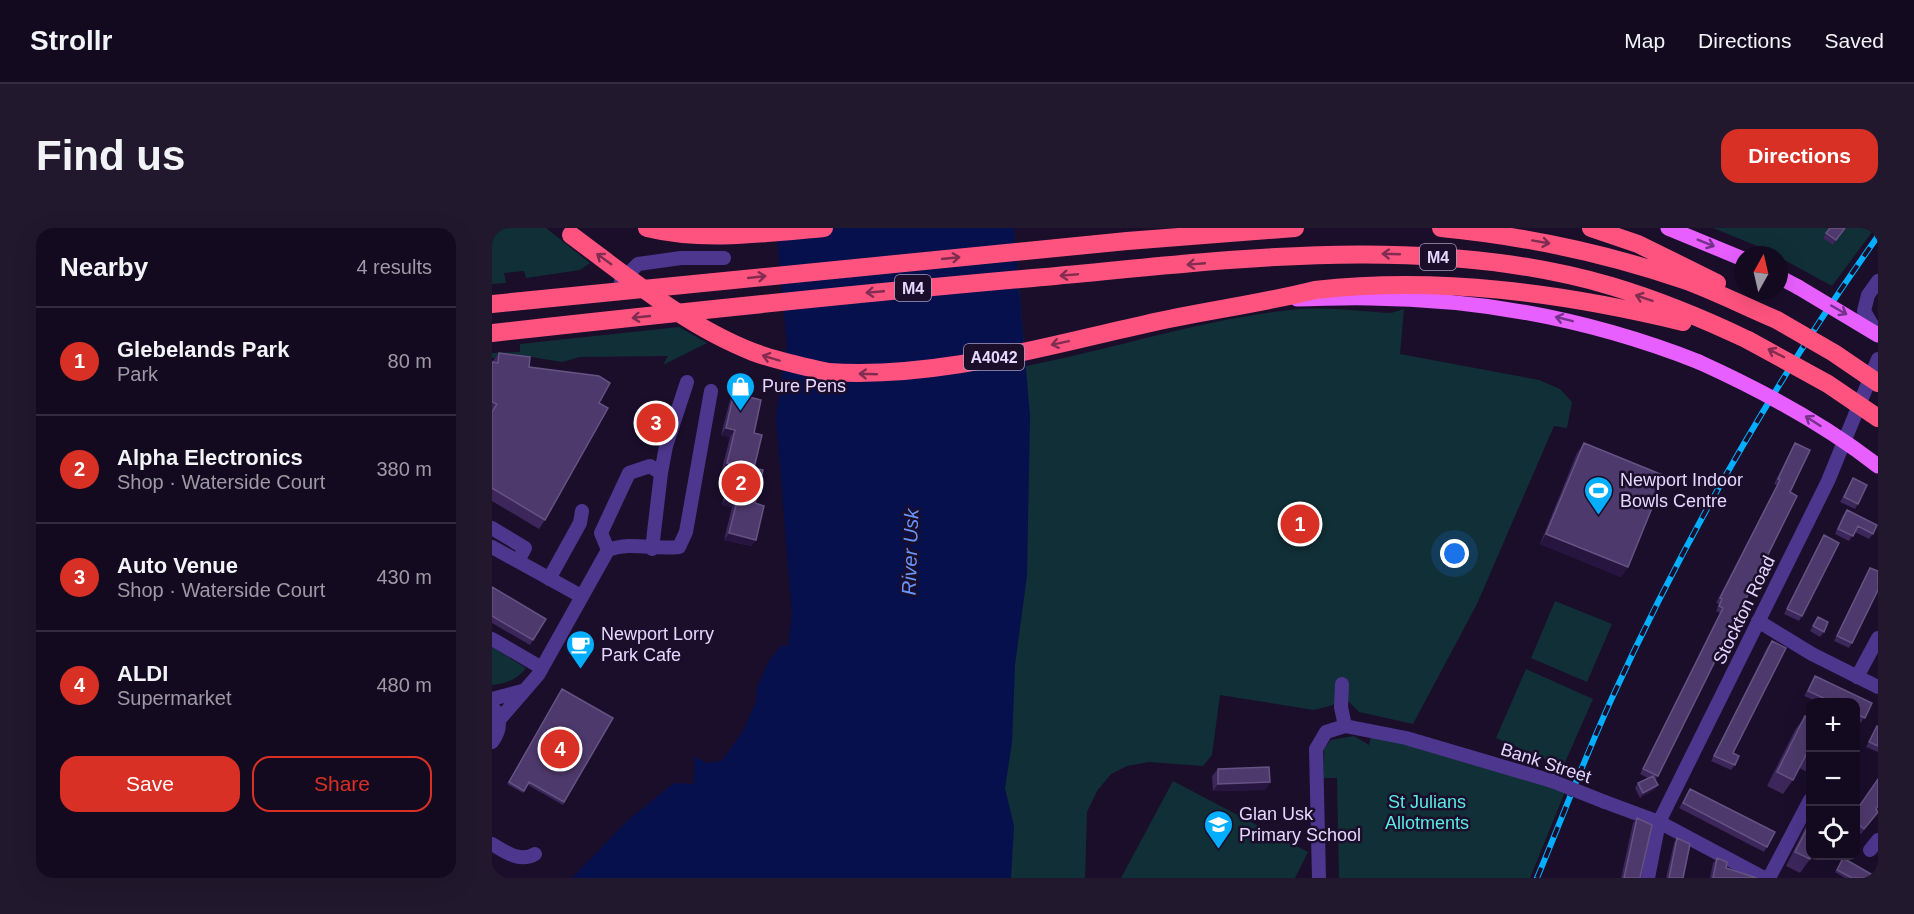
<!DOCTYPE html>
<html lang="en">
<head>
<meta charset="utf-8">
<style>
  :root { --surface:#140a20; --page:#21182d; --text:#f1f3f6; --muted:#9d9aa5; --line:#332b3e; --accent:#d93025 }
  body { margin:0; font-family:Arial,sans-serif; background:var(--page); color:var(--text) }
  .controls { position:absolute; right:18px; bottom:18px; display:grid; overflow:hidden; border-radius:12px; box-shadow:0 6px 24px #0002 }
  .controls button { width:54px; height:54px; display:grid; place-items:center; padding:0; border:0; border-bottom:2px solid var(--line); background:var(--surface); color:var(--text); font:30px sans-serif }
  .compass { position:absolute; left:1242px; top:18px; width:54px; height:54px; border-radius:50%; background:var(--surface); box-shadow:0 6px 24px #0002; rotate:8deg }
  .you { position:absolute; left:963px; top:326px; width:21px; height:21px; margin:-15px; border:4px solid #fff; border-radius:50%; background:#1a73e8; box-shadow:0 0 0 9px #1a73e833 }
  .badge { display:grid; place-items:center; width:39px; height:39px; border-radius:50%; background:var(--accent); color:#fff; font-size:20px; font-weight:700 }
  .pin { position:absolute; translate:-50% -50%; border:3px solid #fff; box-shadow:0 2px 6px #0006 }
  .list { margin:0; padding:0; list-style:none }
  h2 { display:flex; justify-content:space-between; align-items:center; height:78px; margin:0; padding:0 24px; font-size:26px }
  h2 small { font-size:20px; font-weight:400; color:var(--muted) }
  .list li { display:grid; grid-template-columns:39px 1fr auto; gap:18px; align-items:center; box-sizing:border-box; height:108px; padding:0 24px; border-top:2px solid var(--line) }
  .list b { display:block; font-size:22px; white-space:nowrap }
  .list p { margin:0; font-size:20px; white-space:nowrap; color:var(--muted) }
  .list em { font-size:20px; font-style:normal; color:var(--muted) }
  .actions { display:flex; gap:12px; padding:18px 24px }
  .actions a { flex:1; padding:14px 0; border:2px solid var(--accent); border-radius:18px; text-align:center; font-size:21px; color:var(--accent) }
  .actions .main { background:var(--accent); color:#fff }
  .icon { flex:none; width:33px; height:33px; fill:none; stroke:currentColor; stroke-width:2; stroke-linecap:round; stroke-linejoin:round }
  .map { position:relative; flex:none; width:1386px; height:650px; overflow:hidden; border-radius:18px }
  header { display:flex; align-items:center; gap:36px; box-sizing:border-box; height:84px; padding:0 30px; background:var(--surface); border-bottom:2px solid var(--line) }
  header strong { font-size:28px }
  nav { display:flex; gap:33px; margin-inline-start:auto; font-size:21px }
  .intro { display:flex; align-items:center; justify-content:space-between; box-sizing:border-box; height:144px; padding:0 36px }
  h1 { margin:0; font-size:42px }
  .button { padding:15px 27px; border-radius:18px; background:var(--accent); color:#fff; font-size:21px; font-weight:700 }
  main { display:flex; gap:36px; padding:0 36px }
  aside { flex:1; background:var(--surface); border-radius:18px; box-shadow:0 6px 24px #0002 }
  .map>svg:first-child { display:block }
</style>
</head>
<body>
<header>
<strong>Strollr</strong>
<nav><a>Map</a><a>Directions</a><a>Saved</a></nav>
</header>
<div class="intro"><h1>Find us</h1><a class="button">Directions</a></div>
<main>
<aside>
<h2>Nearby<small>4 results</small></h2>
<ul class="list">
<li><span class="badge">1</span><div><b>Glebelands Park</b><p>Park</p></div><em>80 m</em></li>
<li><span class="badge">2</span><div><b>Alpha Electronics</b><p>Shop · Waterside Court</p></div><em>380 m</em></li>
<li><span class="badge">3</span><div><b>Auto Venue</b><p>Shop · Waterside Court</p></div><em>430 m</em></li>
<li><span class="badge">4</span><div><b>ALDI</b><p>Supermarket</p></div><em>480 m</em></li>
</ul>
<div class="actions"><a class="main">Save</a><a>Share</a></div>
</aside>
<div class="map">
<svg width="1386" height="650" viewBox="0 0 1386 650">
  <rect width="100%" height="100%" fill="#1a0e2b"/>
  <path fill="#112f36" d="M 0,0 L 54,0 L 98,35 L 88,42 L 34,50 L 32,43 L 12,45 L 14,55 L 0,56 Z
    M 522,0 L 534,138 C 626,120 714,90 808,81 C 837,79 869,83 899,85 L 912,81 L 908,126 L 1047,152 L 1068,161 L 1080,174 L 1075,200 L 1062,198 L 985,376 L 921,496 L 867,484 L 850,467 L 841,477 L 822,482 L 728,467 L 720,527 L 711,538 L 657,534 L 635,538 L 619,546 L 605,563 L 595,584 L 593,650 L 453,650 Z
    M 1221,0 L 1383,0 L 1340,58 L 1287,29 L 1287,27 Z
    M 187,99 L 215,115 L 171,137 L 176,128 L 88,129 L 70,134 L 39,129 L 0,130 L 0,125 L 28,124 L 28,116 Z
    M 1063,373 L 1120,396 L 1095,454 L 1039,430 Z
    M 0,419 L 34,440 C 26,451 14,456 0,457 Z
    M 1034,441 L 1101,471 L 1071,539 L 1004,510 Z
    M 880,502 L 1075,559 L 1038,650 L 847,650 L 845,550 L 831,550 L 832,521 L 839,512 L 862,508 L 877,517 Z
    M 681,553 L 816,624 L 803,650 L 629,650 Z"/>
  <path fill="#06104c" d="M 284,0 L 522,0 L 538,188 L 535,348 L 523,437 L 520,514 L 513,560 L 522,598 L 519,650 L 80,650 L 136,592 L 182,555 L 202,556 L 202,528 L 214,535 L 230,533 L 251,503 L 264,474 L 265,459 L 277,433 L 290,417 L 296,418 L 300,387 L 284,189 L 295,116 Z"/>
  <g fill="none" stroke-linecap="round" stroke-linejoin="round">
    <path stroke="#4d368e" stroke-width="14" d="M 129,53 L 146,36 L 189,30 L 232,30
      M 1386,107 L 1372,83 L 1376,67 L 1386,53
      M 169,245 L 174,218 L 195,154
      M 0,300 L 33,320 L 26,333
      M 0,319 L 89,368
      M 116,322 L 109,305 L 137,245 L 158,238 L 169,245 L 160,321
      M 57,351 L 88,295 L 90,283
      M 1266,393 L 1320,426 L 1386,459
      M 0,411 L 50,440
      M 1365,449 L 1386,410
      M 850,456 L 849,479 L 853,498 L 914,510 L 1060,553
      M 0,471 L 30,463
      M 0,478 C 9,490 9,502 0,514
      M 7,492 L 46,447 L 116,322 C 139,313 161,322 187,319 L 194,304 L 219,163
      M 1113,574 L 1167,594 L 1272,650
      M 0,616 C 14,624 28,635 43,626
      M 1378,622 L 1386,612
      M 827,650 L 824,521 L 834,504 L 853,498
      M 1156,650 L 1167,594 L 1336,253 L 1386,131
      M 1277,650 L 1318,572"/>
    <path stroke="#e75fff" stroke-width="15" d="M 1176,0 L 1251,31
      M 1287,49 L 1306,59
      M 805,71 C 829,71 853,69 878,70 C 991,71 1103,93 1207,134"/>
    <path stroke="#ff537f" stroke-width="18" d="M 155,0 C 212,14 274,5 332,0
      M 949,0 C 1032,8 1113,25 1192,52 C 1223,63 1254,79 1285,92
      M 1099,0 L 1146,16 L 1225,55
      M 0,76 L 635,13 L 803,0
      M 0,105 C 180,85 360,66 541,50 C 732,33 931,3 1119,58 C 1166,72 1212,91 1256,112
      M 336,144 C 445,151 549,119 654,96 C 710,83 768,76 823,62 C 947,48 1071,65 1191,94"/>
    <defs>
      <path id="rail" d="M 1045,650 C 1070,590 1093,529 1120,470 C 1194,308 1283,153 1386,8"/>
    </defs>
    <use href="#rail" stroke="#04aeff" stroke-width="6"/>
    <use href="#rail" stroke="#1a0e2b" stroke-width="4" stroke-dasharray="11" stroke-linecap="butt"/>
    <path stroke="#4d368e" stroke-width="14" d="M 1060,553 L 1113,574"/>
    <path stroke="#e75fff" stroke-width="15" d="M 1306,59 L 1386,107
      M 1207,134 C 1271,163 1331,195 1386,238"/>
    <path stroke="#ff537f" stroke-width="18" d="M 79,7 C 136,49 194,98 261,124 C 285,133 311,138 336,144
      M 1285,92 L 1342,125 L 1386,155
      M 1256,112 L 1336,156 L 1386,190"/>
  </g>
  <path fill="#3c265a" d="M 1338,0 L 1353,0 L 1341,17 L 1331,10 Z
    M 7,125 L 107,175 L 53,292 L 47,301 L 0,273 L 0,134 Z
    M 242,165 L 262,205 L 264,312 L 259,318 L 232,312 L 240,279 L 230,277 L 237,243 L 230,241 L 238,209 L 229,207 L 238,172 Z
    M 1092,215 L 1136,339 L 1129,349 L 1048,316 L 1085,225 Z
    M 1303,215 L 1298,264 L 1166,548 L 1163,552 L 1166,557 L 1162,562 L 1148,570 L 1143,560 L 1146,555 L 1156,550 L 1148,546 L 1228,385 L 1224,383 L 1227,376 L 1224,375 L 1285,257 L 1282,256 L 1300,220 Z
    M 1361,250 L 1366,276 L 1363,281 L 1348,274 Z
    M 1355,282 L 1381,306 L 1377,311 L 1363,304 L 1357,313 L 1343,306 L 1351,287 Z
    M 1332,307 L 1310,388 L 1307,393 L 1292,386 L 1329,312 Z
    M 1378,340 L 1360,415 L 1357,420 L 1342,413 L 1375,345 Z
    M 0,359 L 41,412 L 38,417 L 0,395 Z
    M 1326,389 L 1332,404 L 1328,409 L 1318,403 Z
    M 1280,413 L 1241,525 L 1243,537 L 1239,542 L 1219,533 L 1276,418 Z
    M 1323,448 L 1380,475 L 1369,495 L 1364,492 L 1364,474 L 1326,474 L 1312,468 Z
    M 70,461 L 121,490 L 71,577 L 36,557 L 31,565 L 15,556 Z
    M 1313,488 L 1318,491 L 1318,545 L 1307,540 L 1301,552 L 1291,566 L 1275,558 L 1303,502 Z
    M 1385,498 L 1386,499 L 1386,524 L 1374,519 Z
    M 726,541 L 778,554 L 773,562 L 721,563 L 720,548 Z
    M 1198,561 L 1275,619 L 1272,624 L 1187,580 Z
    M 1384,581 L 1383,588 L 1369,606 L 1364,602 L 1364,583 Z
    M 1145,590 L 1148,650 L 1129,650 L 1141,595 Z
    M 1318,590 L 1318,631 L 1308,645 L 1294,638 Z
    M 1185,610 L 1191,650 L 1174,650 L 1182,615 Z
    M 1225,630 L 1234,640 L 1265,650 L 1218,650 L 1221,635 Z
    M 1351,630 L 1380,650 L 1353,650 L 1343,644 Z"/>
  <path fill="#271540" d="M 234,200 L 243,202 L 238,209 L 229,207 Z
    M 235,235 L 242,236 L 237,243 L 230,241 Z
    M 234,270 L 245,273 L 240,279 L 230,277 Z
    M 237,305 L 264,312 L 259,318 L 232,312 Z
    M 1054,306 L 1136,339 L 1129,349 L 1048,316 Z
    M 778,554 L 773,562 L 721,563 L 726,556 Z
    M 1166,557 L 1162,562 L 1148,570 L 1151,565 Z"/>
  <path fill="#4e396c" stroke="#665283" stroke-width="1.5" d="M 1338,0 L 1353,0 L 1344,12 L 1334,5 Z
    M 7,125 L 38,129 L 37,139 L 107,148 L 118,155 L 107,175 L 116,180 L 53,292 L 0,260 L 0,184 L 5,176 L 0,174 L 0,134 L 6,135 Z
    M 242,165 L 269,172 L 262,205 L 270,207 L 262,240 L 271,242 L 263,275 L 272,278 L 264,312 L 237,305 L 245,273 L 234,270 L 242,236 L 235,235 L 243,202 L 234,200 Z
    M 1092,215 L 1173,248 L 1136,339 L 1054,306 Z
    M 1303,215 L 1318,222 L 1298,264 L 1305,268 L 1166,548 L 1151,541 L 1231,380 L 1227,378 L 1230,371 L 1228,370 L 1288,252 L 1286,251 Z
    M 1361,250 L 1375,257 L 1366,276 L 1352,269 Z
    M 1355,282 L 1385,297 L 1381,306 L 1366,298 L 1361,308 L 1346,301 Z
    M 1332,307 L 1347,315 L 1310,388 L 1295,381 Z
    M 1378,340 L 1386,343 L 1386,362 L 1360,415 L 1345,408 Z
    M 0,359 L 54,391 L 41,412 L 0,388 Z
    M 1326,389 L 1336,394 L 1332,404 L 1321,398 Z
    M 1280,413 L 1294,420 L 1241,525 L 1247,528 L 1243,537 L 1222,528 Z
    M 1323,448 L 1380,475 L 1373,490 L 1364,486 L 1364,474 L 1340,474 L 1316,463 Z
    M 70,461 L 121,490 L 72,574 L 37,554 L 32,563 L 17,554 Z
    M 1313,488 L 1318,491 L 1318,527 L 1315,525 L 1301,552 L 1285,544 Z
    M 1385,498 L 1386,499 L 1386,518 L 1377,514 Z
    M 777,539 L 778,554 L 726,556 L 726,541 Z
    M 1161,548 L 1166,557 L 1151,565 L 1146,555 Z
    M 1386,551 L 1386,578 L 1384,581 L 1386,584 L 1372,601 L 1364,594 L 1364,583 Z
    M 1198,561 L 1283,604 L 1275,619 L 1191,575 Z
    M 1145,590 L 1160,597 L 1148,650 L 1132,650 Z
    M 1318,595 L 1319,627 L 1318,631 L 1303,624 Z
    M 1185,610 L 1198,616 L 1191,650 L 1177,650 Z
    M 1225,630 L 1235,634 L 1234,640 L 1265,650 L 1221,650 Z
    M 1351,630 L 1381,647 L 1380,650 L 1360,650 L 1345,642 Z"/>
  <defs><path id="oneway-shaft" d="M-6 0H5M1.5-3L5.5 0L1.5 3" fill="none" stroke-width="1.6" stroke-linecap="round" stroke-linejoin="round" transform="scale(1.5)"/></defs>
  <g stroke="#812d51">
    <use href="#oneway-shaft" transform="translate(1049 14) rotate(10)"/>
    <use href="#oneway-shaft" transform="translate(899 26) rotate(-178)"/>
    <use href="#oneway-shaft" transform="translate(459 30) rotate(-6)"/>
    <use href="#oneway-shaft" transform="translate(112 31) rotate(-144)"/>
    <use href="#oneway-shaft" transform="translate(704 36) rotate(175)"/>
    <use href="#oneway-shaft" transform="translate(577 47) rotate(175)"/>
    <use href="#oneway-shaft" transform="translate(265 49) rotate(-6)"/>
    <use href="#oneway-shaft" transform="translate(383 64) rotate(175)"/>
    <use href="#oneway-shaft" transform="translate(1152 70) rotate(-161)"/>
    <use href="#oneway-shaft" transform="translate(149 89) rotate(174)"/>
    <use href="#oneway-shaft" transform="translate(568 115) rotate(168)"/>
    <use href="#oneway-shaft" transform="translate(1284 125) rotate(-153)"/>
    <use href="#oneway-shaft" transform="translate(279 130) rotate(-163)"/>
    <use href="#oneway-shaft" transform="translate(376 146) rotate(-178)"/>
  </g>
  <g stroke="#76328a">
    <use href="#oneway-shaft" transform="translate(1214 15) rotate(22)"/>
    <use href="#oneway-shaft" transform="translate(1347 82) rotate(30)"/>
    <use href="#oneway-shaft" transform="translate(1072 91) rotate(-166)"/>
    <use href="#oneway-shaft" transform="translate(1321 193) rotate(-147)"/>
  </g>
  <defs>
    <symbol id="shop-pin" viewBox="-11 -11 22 30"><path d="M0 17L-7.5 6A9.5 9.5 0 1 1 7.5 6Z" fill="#04aeff" stroke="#1a0e2b"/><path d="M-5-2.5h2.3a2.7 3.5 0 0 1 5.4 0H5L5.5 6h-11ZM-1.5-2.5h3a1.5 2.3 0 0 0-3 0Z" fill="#fff"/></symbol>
    <symbol id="stadium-pin" viewBox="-11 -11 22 30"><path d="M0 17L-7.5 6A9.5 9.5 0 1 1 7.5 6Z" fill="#04aeff" stroke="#1a0e2b"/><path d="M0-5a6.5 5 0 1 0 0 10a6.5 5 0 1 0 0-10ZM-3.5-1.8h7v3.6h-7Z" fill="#fff"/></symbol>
    <symbol id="cafe-pin" viewBox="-11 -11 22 30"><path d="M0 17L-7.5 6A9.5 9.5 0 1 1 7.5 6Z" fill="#04aeff" stroke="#1a0e2b"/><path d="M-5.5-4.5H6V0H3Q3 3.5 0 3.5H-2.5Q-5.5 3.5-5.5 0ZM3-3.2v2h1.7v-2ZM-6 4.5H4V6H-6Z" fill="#fff"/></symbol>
    <symbol id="school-pin" viewBox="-11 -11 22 30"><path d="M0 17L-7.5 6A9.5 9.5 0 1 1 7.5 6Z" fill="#04aeff" stroke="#1a0e2b"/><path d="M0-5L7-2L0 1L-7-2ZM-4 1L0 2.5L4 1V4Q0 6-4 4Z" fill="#fff"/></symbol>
  </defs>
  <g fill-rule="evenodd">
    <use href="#shop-pin" x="232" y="142" width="33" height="45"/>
    <use href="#stadium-pin" x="1090" y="246" width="33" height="45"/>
    <use href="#cafe-pin" x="72" y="400" width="33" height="45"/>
    <use href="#school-pin" x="710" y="580" width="33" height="45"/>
  </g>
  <g text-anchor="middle" stroke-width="5" stroke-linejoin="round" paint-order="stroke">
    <g fill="#1a0e2b" stroke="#a89bbf" stroke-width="1.5">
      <rect x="928" y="16" width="36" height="26" rx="4.5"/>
      <rect x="403" y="47" width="36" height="26" rx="4.5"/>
      <rect x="472" y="116" width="60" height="26" rx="4.5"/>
    </g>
    <g font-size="16" font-weight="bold" fill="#e5d8ff">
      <text x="946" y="35">M4</text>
      <text x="421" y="66">M4</text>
      <text x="502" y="135">A4042</text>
    </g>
    <g font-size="18" fill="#e5d8ff" stroke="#1a0e2b" text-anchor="start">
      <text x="270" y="164">Pure Pens</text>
      <text x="1128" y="258">Newport Indoor<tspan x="1128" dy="21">Bowls Centre</tspan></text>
      <text x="109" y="412">Newport Lorry<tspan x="109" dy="21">Park Cafe</tspan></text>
      <text x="747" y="592">Glan Usk<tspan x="747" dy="21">Primary School</tspan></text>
    </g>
    <g font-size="18" fill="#e5d8ff" stroke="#1a0e2b">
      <text transform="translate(1252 382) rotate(-64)" y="6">Stockton Road</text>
      <text transform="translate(1054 535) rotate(18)" y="6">Bank Street</text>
    </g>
    <g font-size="18" fill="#59eae6" stroke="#1a0e2b">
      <text x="935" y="580">St Julians<tspan x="935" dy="21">Allotments</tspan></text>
    </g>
    <g font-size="20" font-style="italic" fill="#6696ff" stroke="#1a0e2b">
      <text transform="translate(418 324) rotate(-88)" y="7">River Usk</text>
    </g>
  </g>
</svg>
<div class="controls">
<button>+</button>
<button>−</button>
<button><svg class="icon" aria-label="locate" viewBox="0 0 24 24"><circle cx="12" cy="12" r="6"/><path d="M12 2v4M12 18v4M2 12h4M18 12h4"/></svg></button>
</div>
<svg class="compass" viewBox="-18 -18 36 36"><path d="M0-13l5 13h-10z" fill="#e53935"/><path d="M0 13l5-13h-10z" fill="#9d9aa5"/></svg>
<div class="you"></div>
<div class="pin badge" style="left:808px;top:296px">1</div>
<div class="pin badge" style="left:249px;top:255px">2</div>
<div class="pin badge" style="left:164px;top:195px">3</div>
<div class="pin badge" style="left:68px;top:521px">4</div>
</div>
</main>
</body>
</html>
